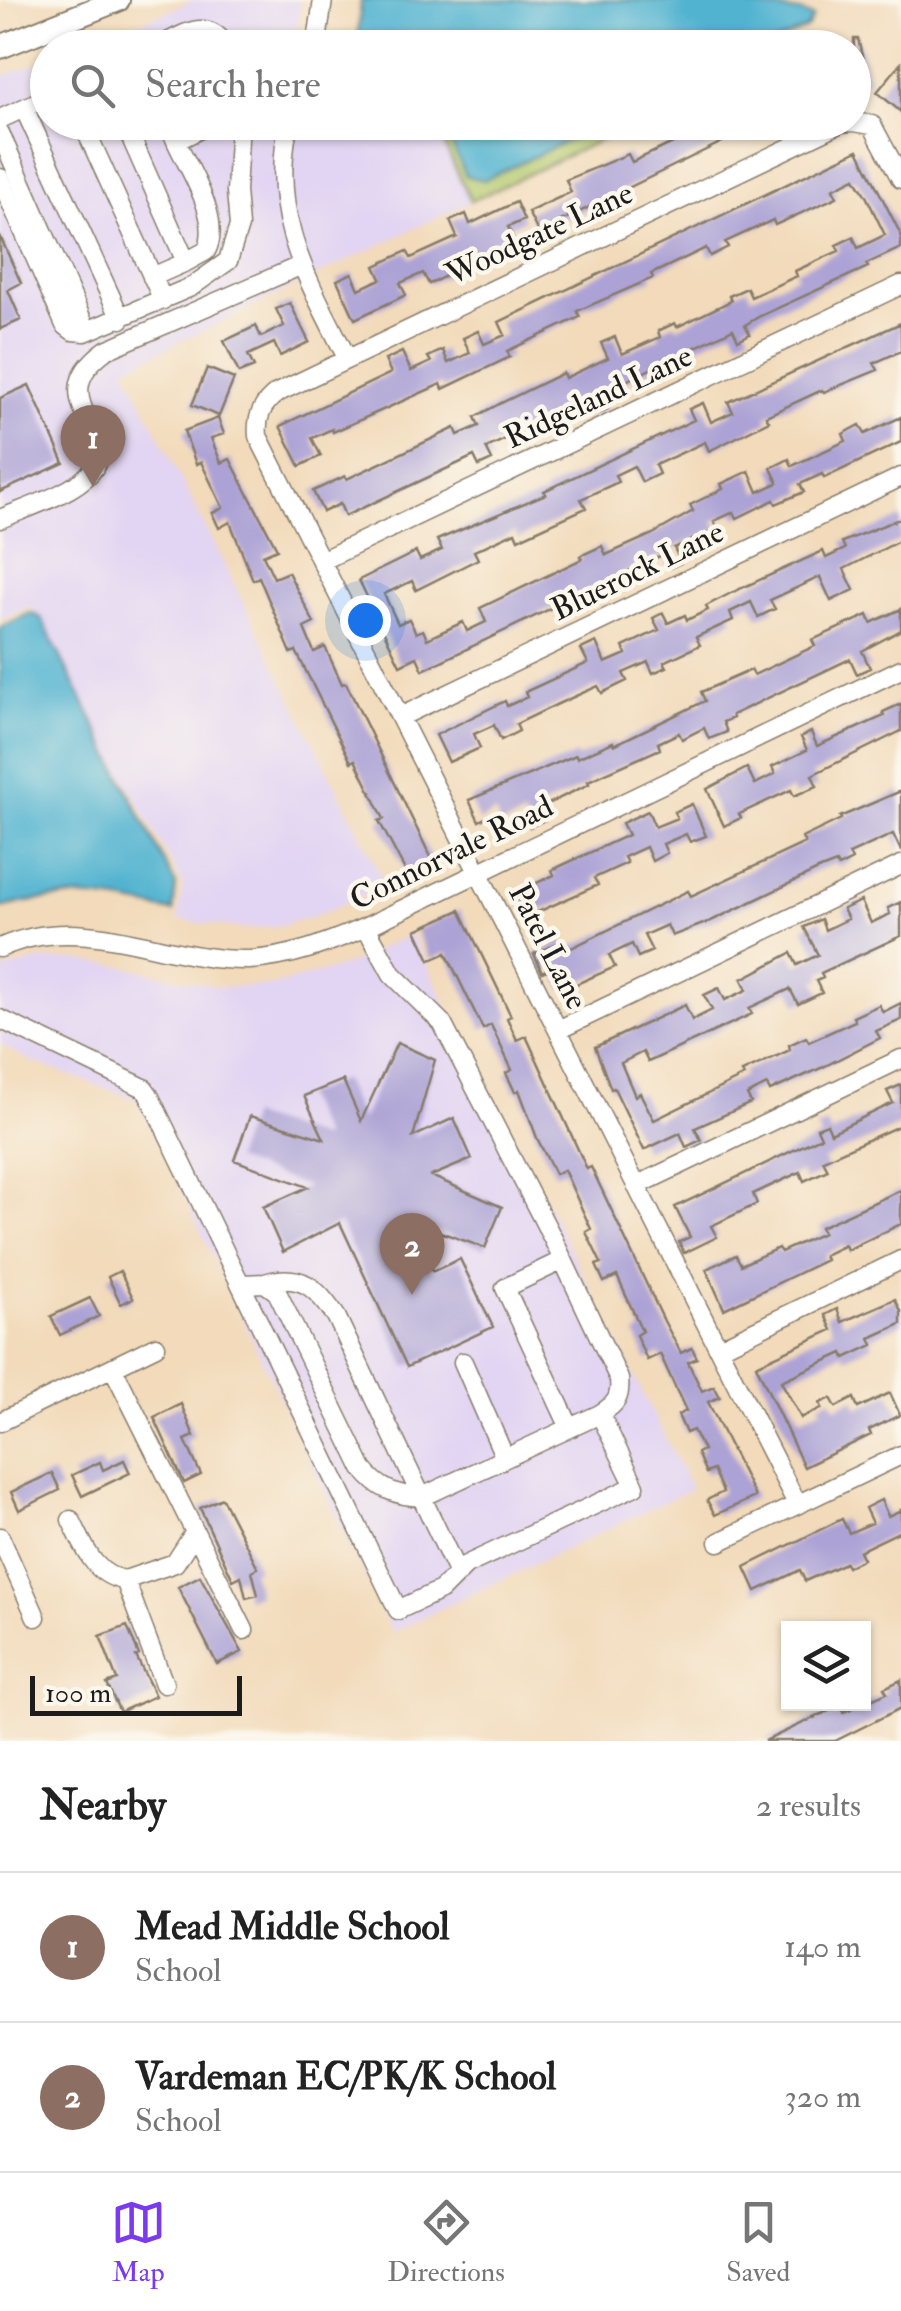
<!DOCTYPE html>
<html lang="en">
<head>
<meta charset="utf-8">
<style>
  :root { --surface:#fff; --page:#f6f6f6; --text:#222; --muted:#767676; --line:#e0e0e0; --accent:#7c3aed }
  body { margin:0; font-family:"IM FELL Double Pica",serif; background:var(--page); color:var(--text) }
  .controls { position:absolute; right:30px; bottom:30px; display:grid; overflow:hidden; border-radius:0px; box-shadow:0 2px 8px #0004 }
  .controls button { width:90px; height:90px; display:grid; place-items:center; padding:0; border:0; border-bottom:2px solid var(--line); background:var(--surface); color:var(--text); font:50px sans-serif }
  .scale { position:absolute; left:30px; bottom:25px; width:212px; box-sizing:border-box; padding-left:10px; border:5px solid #1c1c1c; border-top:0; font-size:28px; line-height:35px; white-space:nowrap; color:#1c1c1c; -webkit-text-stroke:8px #fbf7ec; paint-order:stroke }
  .you { position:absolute; left:365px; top:620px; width:35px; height:35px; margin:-25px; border:8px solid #fff; border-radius:50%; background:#1a73e8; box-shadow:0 0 0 15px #1a73e833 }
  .badge { display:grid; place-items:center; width:65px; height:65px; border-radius:50%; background:var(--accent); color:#fff; font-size:32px; font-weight:700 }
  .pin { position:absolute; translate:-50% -82px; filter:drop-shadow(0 2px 5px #0008) }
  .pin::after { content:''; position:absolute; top:52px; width:35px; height:30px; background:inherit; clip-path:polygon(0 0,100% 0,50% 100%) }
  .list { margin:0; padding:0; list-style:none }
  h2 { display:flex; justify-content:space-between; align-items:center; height:130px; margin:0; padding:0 40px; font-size:42px }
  h2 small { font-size:32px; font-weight:400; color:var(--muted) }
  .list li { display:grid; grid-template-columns:65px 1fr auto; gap:30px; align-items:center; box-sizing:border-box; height:150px; padding:0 40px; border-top:2px solid var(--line) }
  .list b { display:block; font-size:38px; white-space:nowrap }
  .list p { margin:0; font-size:32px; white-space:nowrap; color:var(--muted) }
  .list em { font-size:32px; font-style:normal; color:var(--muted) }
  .icon { flex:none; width:55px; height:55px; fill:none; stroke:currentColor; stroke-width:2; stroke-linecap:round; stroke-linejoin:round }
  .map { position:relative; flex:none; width:901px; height:1741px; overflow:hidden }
  .search { position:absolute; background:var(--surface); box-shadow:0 2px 8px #0004; left:30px; right:30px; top:30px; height:110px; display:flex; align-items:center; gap:25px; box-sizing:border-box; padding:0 35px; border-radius:55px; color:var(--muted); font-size:38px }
  .sheet { height:430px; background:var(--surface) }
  nav { display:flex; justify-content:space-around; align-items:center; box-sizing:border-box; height:140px; border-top:2px solid var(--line); background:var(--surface); font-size:28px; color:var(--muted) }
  nav a { display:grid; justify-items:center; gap:5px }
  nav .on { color:var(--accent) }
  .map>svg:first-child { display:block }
</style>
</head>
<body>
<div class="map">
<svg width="901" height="1741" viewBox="0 0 901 1741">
  <rect width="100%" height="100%" fill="#fbf7ec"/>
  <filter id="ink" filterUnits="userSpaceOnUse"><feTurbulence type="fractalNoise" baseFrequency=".01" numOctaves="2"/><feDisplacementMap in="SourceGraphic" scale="20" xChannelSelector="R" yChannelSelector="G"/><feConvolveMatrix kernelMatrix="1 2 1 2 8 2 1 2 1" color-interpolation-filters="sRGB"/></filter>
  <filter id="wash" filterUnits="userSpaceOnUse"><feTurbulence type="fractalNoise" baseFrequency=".0048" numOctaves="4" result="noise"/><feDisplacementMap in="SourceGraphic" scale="40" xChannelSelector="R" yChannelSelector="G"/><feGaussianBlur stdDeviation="2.25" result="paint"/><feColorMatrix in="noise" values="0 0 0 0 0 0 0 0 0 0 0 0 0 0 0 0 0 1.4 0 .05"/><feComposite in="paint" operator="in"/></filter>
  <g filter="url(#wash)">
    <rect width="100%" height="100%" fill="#f2daba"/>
    <path fill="#e2d4f3" d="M 194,0 L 301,0 L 294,47 L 81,48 Z
      M 47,60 L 48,122 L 434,123 L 471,201 L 125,368 L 386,886 L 317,915 L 278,926 L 247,929 L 178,920 L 183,884 L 31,606 L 0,619 L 0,77 Z
      M 411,934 L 691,1489 L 392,1632 L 138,1100 L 28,1060 L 0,1044 L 0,971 L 42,960 L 74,960 L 116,965 L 218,987 L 273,986 L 344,966 Z"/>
    <path fill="#b5c96d" stroke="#687244" stroke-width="2.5" d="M 434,123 L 636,123 L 471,201 Z"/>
    <path fill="#51b3d0" stroke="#366876" stroke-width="2.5" d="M 361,0 L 706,0 L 800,12 L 813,17 L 807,28 L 766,47 L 357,47 Z
      M 442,123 L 606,123 L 484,180 L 466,176 Z
      M 31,613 L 41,618 L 176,885 L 173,912 C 106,897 68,890 0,908 L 0,627 Z"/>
    <g id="blocks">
      <path fill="#aca2d5" d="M 854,39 L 858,39 L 868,81 L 854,84 Z
        M 901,63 L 901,112 L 877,92 Z
        M 694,122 L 763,122 L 538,232 L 528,212 L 571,192 L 566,180 L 628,154 L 632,162 L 686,137 L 682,128 Z
        M 858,150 L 901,235 L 901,248 L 866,264 L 868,267 L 760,316 L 745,325 L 750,334 L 738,340 L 733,329 L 599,394 L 607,409 L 592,416 L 586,402 L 486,448 L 492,460 L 479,466 L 474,456 L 345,516 L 340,504 L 323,512 L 313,491 L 345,476 L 347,479 L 455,428 L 458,435 L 479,426 L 475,417 L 501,403 L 563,373 L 565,378 L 608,358 L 601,343 L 615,337 L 622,354 L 660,337 L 658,331 L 675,323 L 677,327 L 731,301 L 729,296 L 747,288 L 751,297 L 797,276 L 795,271 L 839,251 L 836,245 L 853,237 L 858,248 L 885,235 L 866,196 L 855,178 L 833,189 L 837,197 L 775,225 L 773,220 L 725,242 L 728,247 L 710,256 L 706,248 L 651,274 L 653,278 L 577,311 L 580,317 L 507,351 L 510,357 L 443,389 L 441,384 L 333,432 L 332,429 L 312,438 L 321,456 L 300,466 L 280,426 L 391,373 L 385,360 L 402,352 L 411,371 L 431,362 L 428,357 L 443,350 L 448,363 L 470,353 L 463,338 L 478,331 L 484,344 L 505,335 L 499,322 Z
        M 516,202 L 524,220 L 508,227 L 515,242 L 429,284 L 423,273 L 400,283 L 406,295 L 355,319 L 337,280 L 352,273 L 359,289 L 381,279 L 375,266 L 407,251 L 411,258 L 457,237 L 450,221 L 466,214 L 470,224 Z
        M 0,236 L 21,283 L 8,290 L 21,320 L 0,329 Z
        M 290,303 L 309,342 L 280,356 L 274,343 L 248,355 L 254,367 L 239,373 L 224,341 L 256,326 L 261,337 L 284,326 L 276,309 Z
        M 901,323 L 901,351 L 874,363 L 878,370 L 824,392 L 822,390 L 766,416 L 769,421 L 709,451 L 705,442 L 655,465 L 659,474 L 642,482 L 634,466 L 615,475 L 618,482 L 581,499 L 586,508 L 518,539 L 515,532 L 474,551 L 478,559 L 416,590 L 412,581 L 384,594 L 398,624 L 409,619 L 416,633 L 423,630 L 427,639 L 463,622 L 467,631 L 486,622 L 480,608 L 582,559 L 580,556 L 602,546 L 606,555 L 653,534 L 693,511 L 690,505 L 723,489 L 721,484 L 749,471 L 758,492 L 778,483 L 771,468 L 789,459 L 792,466 L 846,441 L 843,434 L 860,425 L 865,434 L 901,417 L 901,442 L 824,478 L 822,474 L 800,484 L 804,492 L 776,504 L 774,500 L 737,518 L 734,512 L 714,521 L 718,529 L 674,548 L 681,563 L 670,568 L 664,554 L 423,670 L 417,657 L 400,665 L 359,580 L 416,552 L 420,560 L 442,550 L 437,540 L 546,494 L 544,491 L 694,420 L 689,409 L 703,403 L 711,422 L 733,412 L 728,402 Z
        M 207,368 L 234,379 L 219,416 L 192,405 Z
        M 29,385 L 64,463 L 0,492 L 0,398 Z
        M 218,418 L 224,434 L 211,438 L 221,463 L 230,459 L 277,549 L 263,555 L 274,578 L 288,572 L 314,623 L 304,628 L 314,652 L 325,647 L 342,684 L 346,683 L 433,862 L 407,874 L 379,821 L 384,819 L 355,760 L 351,762 L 296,651 L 291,653 L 259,577 L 253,580 L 230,522 L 219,528 L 212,513 L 223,508 L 201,462 L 196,464 L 184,431 Z
        M 901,518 L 901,540 L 844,569 L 854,590 L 831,601 L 820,577 L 770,600 L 775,609 L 758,617 L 751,602 L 730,612 L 733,620 L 696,637 L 700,645 L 664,662 L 667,667 L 653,673 L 648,662 L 623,673 L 627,681 L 602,693 L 598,686 L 560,703 L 516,724 L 519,731 L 501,740 L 494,725 L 474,734 L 480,748 L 449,762 L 436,735 L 505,701 L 507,706 L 527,697 L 525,692 L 588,663 L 581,649 L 596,642 L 605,663 L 626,654 L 623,647 L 659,630 L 653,618 L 663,613 L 668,623 L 685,615 L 687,620 L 708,610 L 706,606 L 733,592 L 823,551 L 826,558 L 845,549 L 842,542 Z
        M 901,609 L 901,630 L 862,651 L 870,668 L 857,674 L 850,659 L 732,715 L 733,718 L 723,722 L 727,732 L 709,739 L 704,728 L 682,739 L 679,733 L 658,743 L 660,749 L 588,781 L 589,784 L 539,808 L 545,820 L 530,827 L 524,815 L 501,826 L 495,813 L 479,821 L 469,800 L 576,755 L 577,758 L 613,742 L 614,745 L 705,701 L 701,692 L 751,670 L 754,675 L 815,646 L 812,640 L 868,615 L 871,623 Z
        M 901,704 L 901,731 L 812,775 L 817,786 L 794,796 L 791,790 L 739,814 L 741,818 L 724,826 L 707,789 L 747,768 L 755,784 L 775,774 L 772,767 L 807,750 L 801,737 L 811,732 L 817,746 L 884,716 L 883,712 Z
        M 901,791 L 901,851 L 893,834 L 849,854 L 852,860 L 838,867 L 836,863 L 818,870 L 711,921 L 672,936 L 667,925 L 644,935 L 652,951 L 638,957 L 632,944 L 609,955 L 615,967 L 563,990 L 553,967 L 542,972 L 534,954 L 563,941 L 567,950 L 688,891 L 691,896 L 805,843 L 802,838 L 841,819 L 840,817 Z
        M 692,804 L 706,836 L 690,842 L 686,834 L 663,844 L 667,853 L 652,861 L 646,847 L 624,857 L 627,863 L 594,878 L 598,885 L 529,916 L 517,892 L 554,875 L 552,870 L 628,835 L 622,823 L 648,811 L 655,827 L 677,818 L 674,812 Z
        M 861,901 L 871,923 L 890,914 L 888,908 L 901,902 L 901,936 L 821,973 L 823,978 L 816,981 L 822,993 L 798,1004 L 790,989 L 749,1008 L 752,1014 L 648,1062 L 643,1052 L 621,1063 L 635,1096 L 640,1093 L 654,1120 L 744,1076 L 742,1072 L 790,1050 L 789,1045 L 806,1037 L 809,1042 L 855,1021 L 853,1017 L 879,1005 L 883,1012 L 901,1003 L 901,1020 L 876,1031 L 880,1038 L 821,1068 L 770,1091 L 767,1085 L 747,1095 L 751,1103 L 695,1128 L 701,1140 L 686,1147 L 680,1133 L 644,1150 L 614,1088 L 611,1089 L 595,1047 L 685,1005 L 692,1020 L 712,1010 L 704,995 L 719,988 L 725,1000 L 747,990 L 742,979 L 791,953 L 797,965 L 818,955 L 804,927 L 821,919 L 825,930 L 848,919 L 843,909 Z
        M 460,910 L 511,1016 L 507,1018 L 517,1040 L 526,1036 L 587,1169 L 591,1167 L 664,1321 L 681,1353 L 692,1348 L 697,1358 L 688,1362 L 702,1391 L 714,1386 L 720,1397 L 708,1402 L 755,1497 L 715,1515 L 707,1500 L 723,1492 L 713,1470 L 706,1473 L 697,1453 L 703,1450 L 693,1430 L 686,1433 L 678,1415 L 686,1411 L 660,1354 L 647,1360 L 636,1335 L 642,1331 L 617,1276 L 604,1282 L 596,1265 L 601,1263 L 586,1232 L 591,1229 L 564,1170 L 555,1174 L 537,1138 L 519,1090 L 515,1092 L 506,1073 L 512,1070 L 491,1025 L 483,1029 L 446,953 L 430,960 L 416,930 Z
        M 397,1043 L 435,1060 L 413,1137 L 454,1118 L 472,1159 L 431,1176 L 502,1207 L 485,1248 L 409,1221 L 433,1271 L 460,1259 L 493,1327 L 407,1367 L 340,1223 L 283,1252 L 263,1207 L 308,1187 L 234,1160 L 250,1116 L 324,1139 L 304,1096 L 343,1080 L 361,1121 Z
        M 901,1085 L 901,1125 L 823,1160 L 828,1170 L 804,1181 L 800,1172 L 753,1194 L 757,1204 L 711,1226 L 717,1237 L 684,1253 L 679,1242 L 690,1237 L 675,1207 L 821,1137 L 817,1128 L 827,1124 L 831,1133 L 893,1103 L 887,1091 Z
        M 901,1190 L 901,1224 L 847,1250 L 845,1245 L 824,1255 L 826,1260 L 724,1309 L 706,1269 L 736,1255 L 741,1265 L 778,1248 L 781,1252 L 823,1233 L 820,1227 Z
        M 120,1271 L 133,1298 L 121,1304 L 108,1277 Z
        M 90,1298 L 99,1316 L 60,1335 L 51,1316 Z
        M 895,1299 L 901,1311 L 901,1324 L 870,1338 L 873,1345 L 845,1358 L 843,1353 L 781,1381 L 801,1418 L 822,1408 L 820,1403 L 831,1398 L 836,1407 L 854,1398 L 858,1408 L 890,1393 L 900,1415 L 869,1430 L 871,1435 L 804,1467 L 756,1365 L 832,1330 L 825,1315 L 837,1309 L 842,1322 Z
        M 181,1404 L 194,1436 L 185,1440 L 201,1475 L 184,1483 L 154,1417 Z
        M 124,1460 L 130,1473 L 82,1496 L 72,1475 L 100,1462 L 103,1470 Z
        M 52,1473 L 60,1490 L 19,1510 L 11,1492 Z
        M 222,1498 L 258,1568 L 252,1571 L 258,1595 L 246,1598 L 241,1576 L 233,1580 L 200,1508 Z
        M 881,1500 L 888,1516 L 901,1510 L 901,1531 L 859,1551 L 863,1559 L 847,1567 L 845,1563 L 805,1581 L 800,1570 L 756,1591 L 745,1567 L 842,1519 L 849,1533 L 872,1523 L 865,1508 Z
        M 200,1576 L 242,1652 L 217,1664 L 178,1587 Z
        M 127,1626 L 139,1655 L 136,1656 L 155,1696 L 120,1712 L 107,1684 L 117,1680 L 100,1636 Z
        M 901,1680 L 901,1708 L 835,1741 L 765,1741 L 841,1705 L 844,1712 L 887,1693 L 884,1688 Z"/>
    </g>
  </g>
  <g filter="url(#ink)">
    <use href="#blocks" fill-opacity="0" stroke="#877b6b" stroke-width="2.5"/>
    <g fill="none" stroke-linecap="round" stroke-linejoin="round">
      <defs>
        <path id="minor" d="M 156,48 C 183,35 208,15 227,48
          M 316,48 L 323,0
          M 24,108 L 121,319
          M 0,119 L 48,97
          M 82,122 L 163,300
          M 124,122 L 186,262 L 152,277
          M 168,122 L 176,141 L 204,127 L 206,122
          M 289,122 C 268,215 307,278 347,358
          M 854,122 L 872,125 L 901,179
          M 0,133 L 87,331
          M 176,141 C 189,170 223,220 206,251 L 186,262
          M 0,178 L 65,325 L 73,331 L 85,332 L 191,287 L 228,261 L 239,226 L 236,191 L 240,122
          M 0,519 C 25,508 72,494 90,473 C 125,434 38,399 106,350 L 302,265
          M 321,561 L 901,285
          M 400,717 L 901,477
          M 0,948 C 83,910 165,962 249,960 C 290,958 328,943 366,927 L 901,669
          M 0,1019 L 144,1088 L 149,1095 L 398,1610 L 441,1590 L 466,1565 L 635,1486 L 600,1414 C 616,1404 621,1398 619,1379 L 553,1239 L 442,1023 L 392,974 L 366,927
          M 558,1030 L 901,865
          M 636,1186 L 901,1059
          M 563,1260 L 505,1288 L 570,1428
          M 265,1283 C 302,1272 316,1288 336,1316 L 458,1574
          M 242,1284 L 265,1283 L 277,1292 L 363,1469 C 378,1489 397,1496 422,1497 L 600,1414
          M 719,1348 L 901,1260
          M 463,1362 L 505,1458
          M 113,1368 L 244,1630
          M 0,1422 L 156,1346
          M 797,1504 L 258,436 C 256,417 262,404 277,393 L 841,123 L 852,122
          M 71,1520 C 84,1545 93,1576 125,1580
          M 0,1537 L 36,1617
          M 719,1542 L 901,1455
          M 164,1684 L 125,1580 L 175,1563 L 195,1532"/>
        <path id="major" d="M 0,47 L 118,0"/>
      </defs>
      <use href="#minor" stroke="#877b6b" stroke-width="21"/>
      <use href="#major" stroke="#877b6b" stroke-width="26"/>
      <use href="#minor" stroke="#fff" stroke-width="18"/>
      <use href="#major" stroke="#fff" stroke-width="22"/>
    </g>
  </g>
  <g text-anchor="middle" stroke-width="9" stroke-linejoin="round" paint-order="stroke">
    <g font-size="32" fill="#1c1c1c" stroke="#fbf7ec">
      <text transform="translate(539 233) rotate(-25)" y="11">Woodgate Lane</text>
      <text transform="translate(598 396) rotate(-25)" y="11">Ridgeland Lane</text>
      <text transform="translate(637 570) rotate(-26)" y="11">Bluerock Lane</text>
      <text transform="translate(451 852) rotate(-26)" y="11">Connorvale Road</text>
      <text transform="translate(549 946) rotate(63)" y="11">Patel Lane</text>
    </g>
  </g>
</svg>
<div class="controls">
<button><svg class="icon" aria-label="layers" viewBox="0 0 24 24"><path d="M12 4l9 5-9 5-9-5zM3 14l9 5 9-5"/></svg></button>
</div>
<div class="scale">100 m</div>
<div class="you"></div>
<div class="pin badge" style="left:93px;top:487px;background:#8d6e63">1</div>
<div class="pin badge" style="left:412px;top:1295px;background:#8d6e63">2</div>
<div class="search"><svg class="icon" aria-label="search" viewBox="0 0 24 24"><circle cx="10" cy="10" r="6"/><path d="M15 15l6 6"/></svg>Search here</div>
</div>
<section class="sheet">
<h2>Nearby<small>2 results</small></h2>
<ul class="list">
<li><span class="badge" style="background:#8d6e63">1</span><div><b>Mead Middle School</b><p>School</p></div><em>140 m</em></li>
<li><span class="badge" style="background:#8d6e63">2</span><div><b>Vardeman EC/PK/K School</b><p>School</p></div><em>320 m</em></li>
</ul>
</section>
<nav>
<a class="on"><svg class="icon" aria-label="map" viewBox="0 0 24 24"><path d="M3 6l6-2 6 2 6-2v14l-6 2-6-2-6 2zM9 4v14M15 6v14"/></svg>Map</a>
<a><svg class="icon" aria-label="directions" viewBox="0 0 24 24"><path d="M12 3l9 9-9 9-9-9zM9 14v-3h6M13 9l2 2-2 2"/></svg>Directions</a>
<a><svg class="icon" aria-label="saved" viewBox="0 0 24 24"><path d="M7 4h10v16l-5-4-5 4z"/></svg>Saved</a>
</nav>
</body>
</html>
